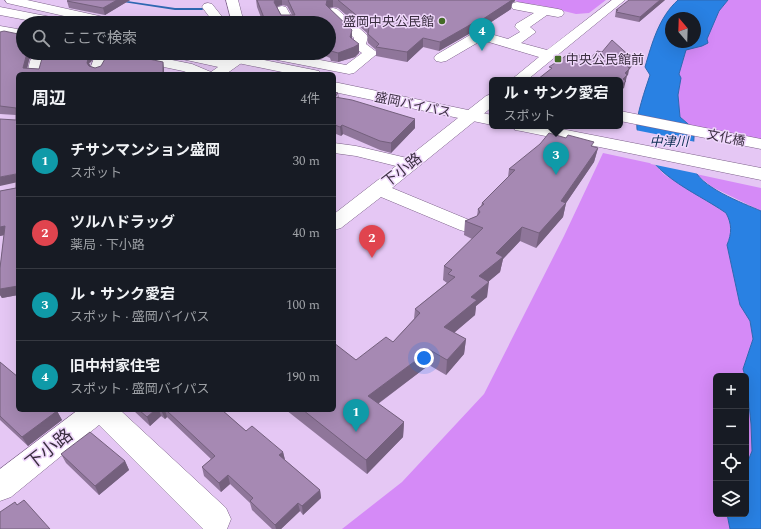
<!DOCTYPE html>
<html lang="ja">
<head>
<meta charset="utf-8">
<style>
  :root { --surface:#171b24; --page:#242831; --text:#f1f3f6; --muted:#9ea1a6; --line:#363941; --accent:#0f766e }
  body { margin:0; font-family:Spectral,"Noto Sans JP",serif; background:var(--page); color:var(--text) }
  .controls { position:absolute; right:12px; bottom:12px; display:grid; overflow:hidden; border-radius:6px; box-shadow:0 4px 16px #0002 }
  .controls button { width:36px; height:36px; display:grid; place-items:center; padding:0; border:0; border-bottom:1px solid var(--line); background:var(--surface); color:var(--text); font:20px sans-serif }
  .compass { position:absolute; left:665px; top:12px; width:36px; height:36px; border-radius:50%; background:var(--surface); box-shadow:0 4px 16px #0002; rotate:341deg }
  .you { position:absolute; left:424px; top:358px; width:14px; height:14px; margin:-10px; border:3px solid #fff; border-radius:50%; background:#1a73e8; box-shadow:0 0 0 6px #1a73e833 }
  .badge { display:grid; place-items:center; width:26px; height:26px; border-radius:50%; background:var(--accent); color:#fff; font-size:13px; font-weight:700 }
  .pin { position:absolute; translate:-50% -33px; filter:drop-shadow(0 1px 2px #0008) }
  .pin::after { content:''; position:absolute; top:21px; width:14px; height:12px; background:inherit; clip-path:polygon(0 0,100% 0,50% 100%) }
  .popup { position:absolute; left:489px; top:77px; width:134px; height:52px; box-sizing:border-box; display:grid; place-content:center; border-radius:6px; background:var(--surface); filter:drop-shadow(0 1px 3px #0005); font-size:13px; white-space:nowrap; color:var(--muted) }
  .popup b { font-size:15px; color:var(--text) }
  .popup::after { content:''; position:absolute; left:50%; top:100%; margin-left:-8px; border:8px solid transparent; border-top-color:var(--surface) }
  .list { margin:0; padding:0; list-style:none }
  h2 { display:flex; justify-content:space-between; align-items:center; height:52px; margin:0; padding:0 16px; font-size:17px }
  h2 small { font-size:13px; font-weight:400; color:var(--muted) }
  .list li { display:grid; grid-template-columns:26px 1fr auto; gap:12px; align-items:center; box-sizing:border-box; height:72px; padding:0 16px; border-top:1px solid var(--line) }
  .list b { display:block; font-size:15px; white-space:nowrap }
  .list p { margin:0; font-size:13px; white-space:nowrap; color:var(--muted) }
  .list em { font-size:13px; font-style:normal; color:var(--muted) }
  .icon { flex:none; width:22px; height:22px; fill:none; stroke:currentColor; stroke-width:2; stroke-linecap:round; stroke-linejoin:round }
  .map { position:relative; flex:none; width:761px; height:529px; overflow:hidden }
  .search { position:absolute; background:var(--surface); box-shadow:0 4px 16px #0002; left:16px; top:16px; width:320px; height:44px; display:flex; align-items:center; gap:10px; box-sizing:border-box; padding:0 14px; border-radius:22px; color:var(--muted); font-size:15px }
  .panel { position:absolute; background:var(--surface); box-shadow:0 4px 16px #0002; left:16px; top:72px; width:320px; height:340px; border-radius:6px }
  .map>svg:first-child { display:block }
</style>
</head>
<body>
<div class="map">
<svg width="761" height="529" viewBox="0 0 761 529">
  <rect width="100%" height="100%" fill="#e5c7f4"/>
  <path fill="#d58af7" d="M 513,0 L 606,0 L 589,13 L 576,14 L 539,5 L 516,3 L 518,1 Z
    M 728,0 L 761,0 L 761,141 L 692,127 L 680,117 L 678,95 L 681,78 L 679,74 L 686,50 L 692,48 L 707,39 L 719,11 Z
    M 603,153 L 654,164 L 665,175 L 726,213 C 732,224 732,233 727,245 L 740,304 L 750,321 L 753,339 L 743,369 L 745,376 L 716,376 L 716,514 L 727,514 L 730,529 L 342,529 L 402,482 L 484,394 L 564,236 Z
    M 696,174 L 761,188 L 761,211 L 712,187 Z
    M 746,386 L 751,424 L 752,451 L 746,466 Z"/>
  <path fill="#2981e3" stroke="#2e68b2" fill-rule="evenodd" d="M 678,0 L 728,0 L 719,11 L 707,39 L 708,43 L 702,46 L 686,50 L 679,74 L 681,78 L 678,95 L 680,117 L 694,129 C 695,140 691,158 693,166 C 698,187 743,203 761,211 L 761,529 L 730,529 L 727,514 L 746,514 L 746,466 L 752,451 L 751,424 L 746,376 L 745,376 L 743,369 L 753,339 L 750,321 L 740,305 L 727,245 C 732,233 732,224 726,213 C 693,190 645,174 637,129 C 635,118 646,87 650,75 L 645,67 C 652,43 659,17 678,0 ZM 671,18 L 695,18 L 695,42 L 671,42 Z"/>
  <path fill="#e5c7f4" d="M 635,130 L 696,142 L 695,165 L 699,174 L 651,164 L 641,146 Z"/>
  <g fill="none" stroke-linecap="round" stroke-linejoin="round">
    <path fill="#2e68b2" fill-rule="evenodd" d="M 110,0 L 120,0 L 175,8 L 202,8 L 204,9 L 202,10 L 175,10 Z"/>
    <defs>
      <path id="minor" d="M 5,0 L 27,0 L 117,20 L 118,23 L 95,23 L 7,3 Z
        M 226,0 L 238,0 L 244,23 L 232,23 Z
        M 612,0 L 625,0 L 527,80 L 511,80 L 539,57 L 482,40 L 446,61 L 441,62 L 436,61 L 434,58 L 436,55 L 475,32 L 480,31 L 508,39 L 520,32 L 515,27 L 516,24 L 534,13 L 513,9 L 511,6 L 513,3 L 517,2 L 558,9 L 562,10 L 564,13 L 562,16 L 558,17 L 547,15 L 530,27 L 536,32 L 521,43 L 547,50 Z
        M 208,3 L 212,4 L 227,23 L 214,23 L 202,7 L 204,4 Z
        M 282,6 L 286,7 L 295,23 L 283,23 L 276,10 L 278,7 Z
        M 333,8 L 337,9 L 366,34 L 368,37 L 366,44 L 378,53 L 354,73 L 349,74 L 262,57 L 257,56 L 255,53 L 284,53 L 346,65 L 362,53 L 352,46 L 354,38 L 327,12 L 329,9 Z
        M 0,26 L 23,30 L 23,38 L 0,34 Z
        M 36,53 L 50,53 L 44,61 L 41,74 L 27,74 L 30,61 Z
        M 96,53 L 137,53 L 192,64 L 211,72 L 232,57 L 233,53 L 247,53 L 243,62 L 226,74 L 192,74 L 183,71 L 116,57 L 110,54 L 102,72 L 97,73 L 92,72 L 90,69 Z
        M 492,94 L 492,107 L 392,188 L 474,222 L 477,226 L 474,230 L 467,232 L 460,230 L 381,197 L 341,228 L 334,230 L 334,214 L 396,166 L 356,156 L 334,153 L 334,143 L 356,146 L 407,158 L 486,96 Z
        M 620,111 L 761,139 L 761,149 L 620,121 Z
        M 78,410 L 120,410 L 226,508 L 231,519 L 227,529 L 203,529 L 99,425 L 11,497 L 0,501 L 0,469 Z"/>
      <path id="highway" d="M 0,7 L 61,19 L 66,20 L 67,23 L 42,23 L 0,15 Z
        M 166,53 L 192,53 L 203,55 L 201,53 L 229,53 L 319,71 L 321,74 L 292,74 L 228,61 L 230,64 L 228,67 L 223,68 L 168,56 Z
        M 334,82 L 492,115 L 492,125 L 334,92 Z
        M 513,126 L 546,126 L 761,168 L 761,180 L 521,131 L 515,130 Z"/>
    </defs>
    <use href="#minor" stroke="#7d628a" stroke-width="1"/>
    <use href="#highway" stroke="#7d628a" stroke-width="1"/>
    <use href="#minor" fill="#fff" fill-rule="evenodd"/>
    <use href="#highway" fill="#fff" fill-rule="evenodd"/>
  </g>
  <path fill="#8f769a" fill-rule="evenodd" d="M 130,0 L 105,15 L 69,8 L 67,1 Z
    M 256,0 L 515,0 L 515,1 L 512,3 L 511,9 L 479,30 L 474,31 L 439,51 L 423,47 L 407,62 L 376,56 L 376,50 L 368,43 L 367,33 L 338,8 L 333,7 L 329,8 L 352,39 L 359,53 L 355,57 L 338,62 L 331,61 L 330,58 L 319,53 L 329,53 L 329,23 L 263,23 L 257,7 ZM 282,5 L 287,6 L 292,15 L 281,15 L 277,7 L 278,6 Z
    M 665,0 L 639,22 L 615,17 L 616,10 Z
    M 0,32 L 29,60 L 27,68 L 39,69 L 93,58 L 91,62 L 89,63 L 90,66 L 95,68 L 164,69 L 164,74 L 18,74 L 18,295 L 2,298 L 0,295 L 0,268 L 4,235 L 0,236 L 0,191 L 16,188 L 16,115 L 0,114 Z
    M 338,93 L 339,98 L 415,119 L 415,128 L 391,153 L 380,150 L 343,134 L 341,136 L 336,134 L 334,135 Z
    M 593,147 L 598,148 L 594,162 L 566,203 L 563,217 L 536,248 L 520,241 L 503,259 L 500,272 L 488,282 L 487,297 L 476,306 L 475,315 L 454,333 L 466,339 L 464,354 L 446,375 L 429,365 L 378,404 L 404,422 L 403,437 L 367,474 L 286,410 L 334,410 L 356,360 L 393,342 L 414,319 L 415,309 L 447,283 L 443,280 L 444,266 L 472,239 L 464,235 L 465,221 L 477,216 L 478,209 L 481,206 L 482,203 L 508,177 L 509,169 Z
    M 0,362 L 57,411 L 62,420 L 28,446 L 0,420 Z
    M 133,410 L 222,410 L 246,431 L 283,452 L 285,460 L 320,490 L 321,498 L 303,515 L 300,511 L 281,529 L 272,529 L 252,510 L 250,503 L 230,484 L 221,492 L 204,476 L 202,467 L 211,459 L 167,417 L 165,419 L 161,416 L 150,426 Z
    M 61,454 L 125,461 L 129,470 L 99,495 L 66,463 Z"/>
  <path fill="#74607d" d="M 117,0 L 130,0 L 105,15 L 103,8 Z
    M 275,0 L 282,0 L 282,5 L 278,6 L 275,11 L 274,2 Z
    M 327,0 L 333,0 L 333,7 L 328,8 L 326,5 Z
    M 509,0 L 515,0 L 515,1 L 512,3 L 511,9 L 479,30 L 474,31 L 439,51 L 440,42 L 475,22 Z
    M 660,0 L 665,0 L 639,22 L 640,17 Z
    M 352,30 L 352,38 L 351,47 L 350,37 Z
    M 23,37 L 23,47 L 19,42 Z
    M 423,38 L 423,47 L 407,62 L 407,52 Z
    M 359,44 L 359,53 L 355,57 L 338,62 L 338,53 Z
    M 27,53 L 35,53 L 29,60 L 26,74 L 23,68 Z
    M 90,53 L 91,53 L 93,58 L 91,62 L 89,63 L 90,65 L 89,70 L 83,59 Z
    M 634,60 L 632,66 L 629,70 L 628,75 L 627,76 L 624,88 L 620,91 L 620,86 L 625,73 L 628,68 Z
    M 163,62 L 164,69 L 164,74 L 163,74 Z
    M 415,119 L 415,128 L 391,153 L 391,143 Z
    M 335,125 L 336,134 L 334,135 L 334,126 Z
    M 342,125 L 343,134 L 341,136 L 340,127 Z
    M 598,148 L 594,162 L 566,203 L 563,217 L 536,248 L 539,233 Z
    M 16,174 L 18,182 L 0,186 L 0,177 Z
    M 5,226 L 9,234 L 0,236 L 0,227 Z
    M 522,227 L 520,241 L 503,259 L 500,272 L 477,291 L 479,276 L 496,253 Z
    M 489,282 L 487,297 L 476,306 L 475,315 L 443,342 L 444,327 L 471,297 Z
    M 18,286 L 18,295 L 2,298 L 0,295 L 0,289 Z
    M 466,339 L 464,354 L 446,375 L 447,360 Z
    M 430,350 L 429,365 L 368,411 L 368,396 Z
    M 155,410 L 159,410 L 161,416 L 150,426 L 147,417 Z
    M 161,410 L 165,410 L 167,417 L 165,419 Z
    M 57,411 L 62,420 L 28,446 L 22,437 Z
    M 404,422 L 403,437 L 367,474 L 366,460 Z
    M 283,452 L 285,460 L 279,455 Z
    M 125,461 L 129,470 L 99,495 L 95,486 Z
    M 228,475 L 230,484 L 221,492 L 219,483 Z
    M 320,490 L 321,498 L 303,515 L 302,506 Z
    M 298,503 L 300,511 L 281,529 L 276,529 L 275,525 Z"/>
  <path fill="#a689b3" stroke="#74607d" d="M 69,0 L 117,0 L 103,8 L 67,1 Z
    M 257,0 L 275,0 L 274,2 L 281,15 L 295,15 L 288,0 L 327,0 L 326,5 L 352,30 L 350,37 L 359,44 L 354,47 L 338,53 L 331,51 L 329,49 L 329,23 L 266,23 Z
    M 338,0 L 512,0 L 480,21 L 475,22 L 440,42 L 423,38 L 407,52 L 376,47 L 379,44 L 368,34 L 369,28 L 367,24 Z
    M 629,0 L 660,0 L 640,17 L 616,12 L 618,10 L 616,10 Z
    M 4,31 L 23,35 L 23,37 L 19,42 L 23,42 L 23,53 L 27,53 L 23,68 L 39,69 L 43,55 L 44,53 L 90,53 L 89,55 L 83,59 L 88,59 L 87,63 L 89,66 L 95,68 L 101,66 L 106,57 L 125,54 L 163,62 L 163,74 L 18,74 L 18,286 L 0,289 L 0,268 L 5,226 L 0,227 L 0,191 L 16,188 L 16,174 L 0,177 L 0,119 L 16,120 L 16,108 L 0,106 L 0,32 Z
    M 612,40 L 634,60 L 628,68 L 630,68 L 625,73 L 627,75 L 623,79 L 626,81 L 620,86 L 620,80 L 540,80 L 538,79 L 552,68 L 549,67 L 570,53 L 591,58 L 597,51 L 602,52 Z
    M 334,92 L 338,93 L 335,97 L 352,100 L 415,119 L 391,143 L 380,141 L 342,125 L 340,127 L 335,125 L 334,126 Z
    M 549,133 L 566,138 L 568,135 L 594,142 L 591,146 L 598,148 L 561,201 L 566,203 L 539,233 L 522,227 L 496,253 L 503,257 L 479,276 L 489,282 L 471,297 L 477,300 L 444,327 L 466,339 L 447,360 L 430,350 L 368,396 L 404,422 L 366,460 L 303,410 L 334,410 L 334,343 L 356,360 L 386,337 L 393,342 L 420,313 L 415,309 L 455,277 L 448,274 L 452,270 L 444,266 L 483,228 L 465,221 L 477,216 L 480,212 L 478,209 L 484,204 L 482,203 L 515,170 L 509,169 L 540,144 Z
    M 0,362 L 18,377 L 18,410 L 56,410 L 57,411 L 22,437 L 0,416 Z
    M 139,410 L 155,410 L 147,417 Z
    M 166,410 L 222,410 L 246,431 L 252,426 L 283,452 L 279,455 L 320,490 L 302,506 L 298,503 L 275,525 L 250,501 L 253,498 L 228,475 L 219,483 L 202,467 L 215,456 Z
    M 90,432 L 125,461 L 95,486 L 61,454 Z
    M 24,500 L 50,529 L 0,529 L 0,512 L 15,502 L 17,505 Z"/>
  <g fill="#436b27" stroke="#efd7fb" stroke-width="1.5">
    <circle cx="442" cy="21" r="4"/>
    <rect x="554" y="55" width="8" height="8" rx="2"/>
  </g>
  <g text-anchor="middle" stroke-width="3" stroke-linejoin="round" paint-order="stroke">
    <g font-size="13" fill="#3a2e40" stroke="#efd7fb" text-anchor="end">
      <text x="434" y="26">盛岡中央公民館</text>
      <text x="566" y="64" text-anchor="start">中央公民館前</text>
    </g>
    <g font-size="13" fill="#3a2e40" stroke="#efd7fb">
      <text transform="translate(413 104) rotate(12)" y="5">盛岡バイパス</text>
      <text transform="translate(726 137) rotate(11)" y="5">文化橋</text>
    </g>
    <g font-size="13" font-style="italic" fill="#0a2c52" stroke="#efd7fb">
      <text x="669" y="146">中津川</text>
    </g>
    <g font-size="15" fill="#3a2e40" stroke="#efd7fb">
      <text transform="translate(402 170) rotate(-38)" y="5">下小路</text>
    </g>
    <g font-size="18" fill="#3a2e40" stroke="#efd7fb">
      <text transform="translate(49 449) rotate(-38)" y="6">下小路</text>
    </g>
  </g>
</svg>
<div class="controls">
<button>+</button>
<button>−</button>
<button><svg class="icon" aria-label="locate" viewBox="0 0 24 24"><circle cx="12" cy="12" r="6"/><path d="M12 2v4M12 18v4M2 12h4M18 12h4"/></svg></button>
<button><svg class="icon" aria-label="layers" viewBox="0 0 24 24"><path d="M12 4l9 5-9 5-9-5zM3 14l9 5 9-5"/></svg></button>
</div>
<svg class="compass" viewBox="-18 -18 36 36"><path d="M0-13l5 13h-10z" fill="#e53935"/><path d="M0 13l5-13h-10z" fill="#9ea1a6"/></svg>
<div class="you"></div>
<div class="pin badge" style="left:356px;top:432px;background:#0f9aa8">1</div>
<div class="pin badge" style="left:372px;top:258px;background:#e0444e">2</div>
<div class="pin badge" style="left:556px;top:175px;background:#0f9aa8">3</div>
<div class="popup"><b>ル・サンク愛宕</b>スポット</div>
<div class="pin badge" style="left:482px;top:51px;background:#0f9aa8">4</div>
<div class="search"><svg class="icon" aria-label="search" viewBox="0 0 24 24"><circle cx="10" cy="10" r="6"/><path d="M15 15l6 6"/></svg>ここで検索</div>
<section class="panel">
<h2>周辺<small>4件</small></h2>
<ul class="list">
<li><span class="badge" style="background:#0f9aa8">1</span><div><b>チサンマンション盛岡</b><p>スポット</p></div><em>30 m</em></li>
<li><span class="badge" style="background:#e0444e">2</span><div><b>ツルハドラッグ</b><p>薬局 · 下小路</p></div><em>40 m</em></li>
<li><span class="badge" style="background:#0f9aa8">3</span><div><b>ル・サンク愛宕</b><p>スポット · 盛岡バイパス</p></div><em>100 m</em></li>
<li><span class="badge" style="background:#0f9aa8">4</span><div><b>旧中村家住宅</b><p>スポット · 盛岡バイパス</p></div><em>190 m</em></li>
</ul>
</section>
</div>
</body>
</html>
